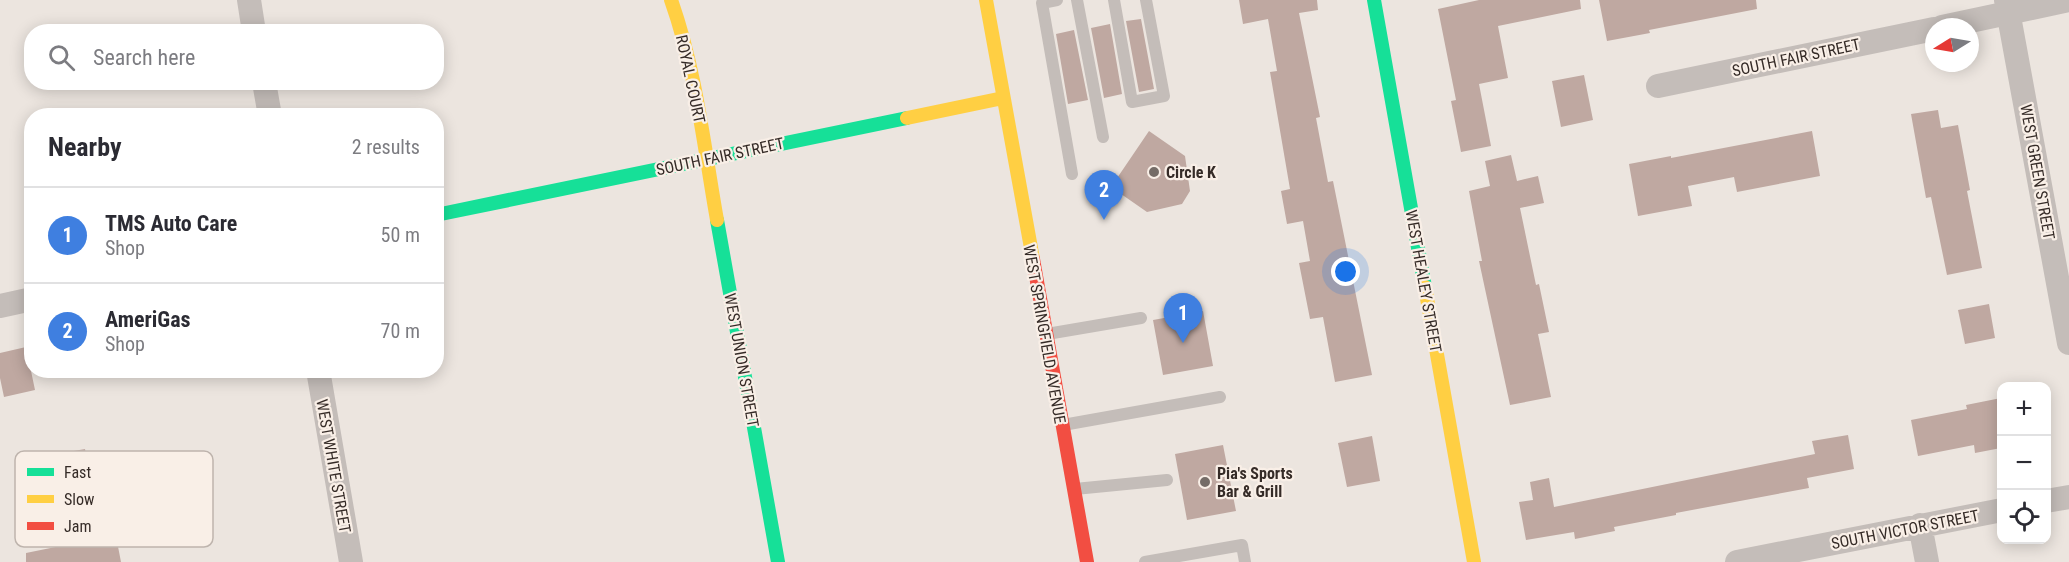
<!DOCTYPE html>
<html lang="en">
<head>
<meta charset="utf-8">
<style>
  :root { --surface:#fff; --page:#f2f2f3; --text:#2b2b33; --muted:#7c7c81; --line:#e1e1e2; --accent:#756c67 }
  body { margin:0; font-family:"Roboto Condensed",sans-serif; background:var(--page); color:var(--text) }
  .controls { position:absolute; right:18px; bottom:18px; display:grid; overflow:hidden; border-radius:12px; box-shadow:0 3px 15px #0003 }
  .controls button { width:54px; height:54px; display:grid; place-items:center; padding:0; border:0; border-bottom:2px solid var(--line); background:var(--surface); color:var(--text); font:30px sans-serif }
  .compass { position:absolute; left:1925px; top:18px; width:54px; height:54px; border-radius:50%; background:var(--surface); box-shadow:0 3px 15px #0003; rotate:259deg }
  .you { position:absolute; left:1346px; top:272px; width:21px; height:21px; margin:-15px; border:4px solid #fff; border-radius:50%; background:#1a73e8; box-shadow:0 0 0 9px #1a73e833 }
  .badge { display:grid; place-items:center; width:39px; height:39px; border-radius:50%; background:var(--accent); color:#fff; font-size:20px; font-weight:700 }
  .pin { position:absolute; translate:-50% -50px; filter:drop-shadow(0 2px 3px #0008) }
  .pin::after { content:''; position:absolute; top:32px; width:21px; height:18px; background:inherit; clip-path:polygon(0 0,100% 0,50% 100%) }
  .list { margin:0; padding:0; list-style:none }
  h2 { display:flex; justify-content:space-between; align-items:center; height:78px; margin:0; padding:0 24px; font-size:26px }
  h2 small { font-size:20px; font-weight:400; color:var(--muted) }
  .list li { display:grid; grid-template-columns:39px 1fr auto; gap:18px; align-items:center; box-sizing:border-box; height:96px; padding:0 24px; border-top:2px solid var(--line) }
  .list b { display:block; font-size:22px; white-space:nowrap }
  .list p { margin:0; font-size:20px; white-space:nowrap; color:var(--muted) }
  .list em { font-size:20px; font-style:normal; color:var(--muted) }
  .icon { flex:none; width:33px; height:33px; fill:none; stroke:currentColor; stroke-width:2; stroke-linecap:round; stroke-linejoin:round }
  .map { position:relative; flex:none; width:2069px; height:562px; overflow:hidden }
  .search { position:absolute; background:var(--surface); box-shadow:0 3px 15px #0003; left:24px; top:24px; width:420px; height:66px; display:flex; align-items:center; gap:15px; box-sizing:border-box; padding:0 21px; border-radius:24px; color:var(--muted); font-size:22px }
  .panel { position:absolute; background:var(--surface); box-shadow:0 3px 15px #0003; left:24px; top:108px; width:420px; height:270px; border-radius:24px }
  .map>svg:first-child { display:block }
</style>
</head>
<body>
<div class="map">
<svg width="2069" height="562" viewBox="0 0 2069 562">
  <rect width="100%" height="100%" fill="#ece5df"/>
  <path fill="#bfa8a1" d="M 1239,0 L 1317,0 L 1318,10 L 1299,13 L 1320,117 L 1316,118 L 1328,182 L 1333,181 L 1372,375 L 1335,382 L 1323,317 L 1310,319 L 1299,263 L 1310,261 L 1303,221 L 1287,224 L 1281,191 L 1290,189 L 1270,72 L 1277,71 L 1268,19 L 1243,24 Z
    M 1479,0 L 1580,0 L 1581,9 L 1498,26 L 1508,78 L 1479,84 L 1491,146 L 1461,152 L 1451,101 L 1456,100 L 1438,9 Z
    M 1599,0 L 1756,0 L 1757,9 L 1649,30 L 1650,33 L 1607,41 Z
    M 1141,19 L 1154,89 L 1139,92 L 1126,21 Z
    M 1110,24 L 1122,94 L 1104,98 L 1091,28 Z
    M 1074,30 L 1088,100 L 1068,104 L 1056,34 Z
    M 1584,75 L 1593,120 L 1561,127 L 1552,81 Z
    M 1938,110 L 1941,128 L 1958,125 L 1970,190 L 1967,191 L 1982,268 L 1947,275 L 1931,197 L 1926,198 L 1911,114 Z
    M 1149,131 L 1185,156 L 1190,191 L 1182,204 L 1147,212 L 1111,187 Z
    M 1812,131 L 1820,176 L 1737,192 L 1734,177 L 1688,186 L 1692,206 L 1638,216 L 1629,164 L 1671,156 L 1671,158 Z
    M 1511,155 L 1517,181 L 1538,176 L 1544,203 L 1520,208 L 1536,285 L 1539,284 L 1549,332 L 1538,334 L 1551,397 L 1510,405 L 1479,261 L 1482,261 L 1469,191 L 1490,186 L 1485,161 Z
    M 1989,304 L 1995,338 L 1965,344 L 1958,310 Z
    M 1203,311 L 1213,366 L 1163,375 L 1153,320 Z
    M 26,347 L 35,390 L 4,397 L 0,378 L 0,353 Z
    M 2001,398 L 2001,448 L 1975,453 L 1974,445 L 1918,456 L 1911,420 L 1967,409 L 1966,405 Z
    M 1848,435 L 1854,469 L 1807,478 L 1809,488 L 1676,513 L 1676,515 L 1614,527 L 1615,531 L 1575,539 L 1574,532 L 1526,540 L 1519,502 L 1533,500 L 1530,482 L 1549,478 L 1554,507 L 1815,454 L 1812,441 Z
    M 1372,436 L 1380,481 L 1347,487 L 1338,443 Z
    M 1223,445 L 1236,511 L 1187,520 L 1175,454 Z
    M 85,449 L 94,497 L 66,502 L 57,454 Z
    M 114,526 L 121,562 L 26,562 L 26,553 L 85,541 L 83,532 Z"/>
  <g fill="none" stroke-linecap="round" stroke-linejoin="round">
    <path stroke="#c4bdb9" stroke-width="12" d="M 1057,0 L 1042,3 L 1072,174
      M 1077,0 L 1103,137
      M 1114,0 L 1132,102 L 1164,96 L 1146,0
      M 1047,334 L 1141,318
      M 1063,425 L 1220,397
      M 1075,489 L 1167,480
      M 1145,562 L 1242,545 L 1245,562"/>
    <path stroke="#c4bdb9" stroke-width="24" d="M 249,0 L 254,32
      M 2006,0 L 2069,343
      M 1942,27 L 2069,0
      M 264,82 L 270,116
      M 1658,86 L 1934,29
      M 0,306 L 32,299
      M 318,370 L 351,562
      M 2046,501 L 2069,497
      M 1920,525 L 1927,562
      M 1737,562 L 2002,510"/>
    <path stroke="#16e098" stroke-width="14" d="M 1374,0 L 1425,287
      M 436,215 L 907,118
      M 717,220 L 778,562"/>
    <path stroke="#ffcf43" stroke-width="14" d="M 671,0 C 696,70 704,147 717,220
      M 986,0 L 1033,259
      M 907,118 L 1003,98
      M 1425,287 L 1474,562"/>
    <path stroke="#f24e42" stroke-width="14" d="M 1033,259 L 1087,562"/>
  </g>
  <g fill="#756c67" stroke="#f9efe7" stroke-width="2">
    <circle cx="1154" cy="172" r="6"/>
    <circle cx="1205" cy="482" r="6"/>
  </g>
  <g text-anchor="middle" stroke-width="4.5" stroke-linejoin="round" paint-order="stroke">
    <g font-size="16" fill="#352b27" stroke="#f9efe7">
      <text transform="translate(1796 57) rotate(-12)" y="6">SOUTH FAIR STREET</text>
      <text transform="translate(691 79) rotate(78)" y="6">ROYAL COURT</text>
      <text transform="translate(720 156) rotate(-12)" y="6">SOUTH FAIR STREET</text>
      <text transform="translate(2038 172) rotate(80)" y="6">WEST GREEN STREET</text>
      <text transform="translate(1424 281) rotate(80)" y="6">WEST HEALEY STREET</text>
      <text transform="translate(1045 334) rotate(80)" y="6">WEST SPRINGFIELD AVENUE</text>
      <text transform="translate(742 360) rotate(80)" y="6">WEST UNION STREET</text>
      <text transform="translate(334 466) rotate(80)" y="6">WEST WHITE STREET</text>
      <text transform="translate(1905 529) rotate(-11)" y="6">SOUTH VICTOR STREET</text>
    </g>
    <g font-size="16" font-weight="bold" fill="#352b27" stroke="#f9efe7" text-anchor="start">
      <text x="1166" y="178">Circle K</text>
      <text x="1217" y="479">Pia's Sports<tspan x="1217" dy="18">Bar &amp; Grill</tspan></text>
    </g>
  </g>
  <rect x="15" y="451" width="198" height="96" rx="9" fill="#f9efe7" stroke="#beb4ad" stroke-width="1.5"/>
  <rect x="27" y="468" width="27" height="8" fill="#16e098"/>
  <rect x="27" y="495" width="27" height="8" fill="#ffcf43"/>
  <rect x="27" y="522" width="27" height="8" fill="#f24e42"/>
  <g font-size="16" fill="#352b27">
    <text x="64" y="478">Fast</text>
    <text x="64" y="505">Slow</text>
    <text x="64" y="532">Jam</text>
  </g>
</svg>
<div class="controls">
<button>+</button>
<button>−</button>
<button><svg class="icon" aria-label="locate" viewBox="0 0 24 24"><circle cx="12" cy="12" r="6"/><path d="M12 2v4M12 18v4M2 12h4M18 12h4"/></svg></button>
</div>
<svg class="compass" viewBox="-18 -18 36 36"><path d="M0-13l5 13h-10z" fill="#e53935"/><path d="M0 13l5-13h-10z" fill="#7c7c81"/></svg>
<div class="you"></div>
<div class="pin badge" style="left:1183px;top:343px;background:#3f7fe0">1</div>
<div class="pin badge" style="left:1104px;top:220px;background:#3f7fe0">2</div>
<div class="search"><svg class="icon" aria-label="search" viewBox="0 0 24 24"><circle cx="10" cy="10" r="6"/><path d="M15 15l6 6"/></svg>Search here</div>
<section class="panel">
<h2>Nearby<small>2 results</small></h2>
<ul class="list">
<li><span class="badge" style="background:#3f7fe0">1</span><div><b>TMS Auto Care</b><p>Shop</p></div><em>50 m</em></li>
<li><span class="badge" style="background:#3f7fe0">2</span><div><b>AmeriGas</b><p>Shop</p></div><em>70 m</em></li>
</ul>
</section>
</div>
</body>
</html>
